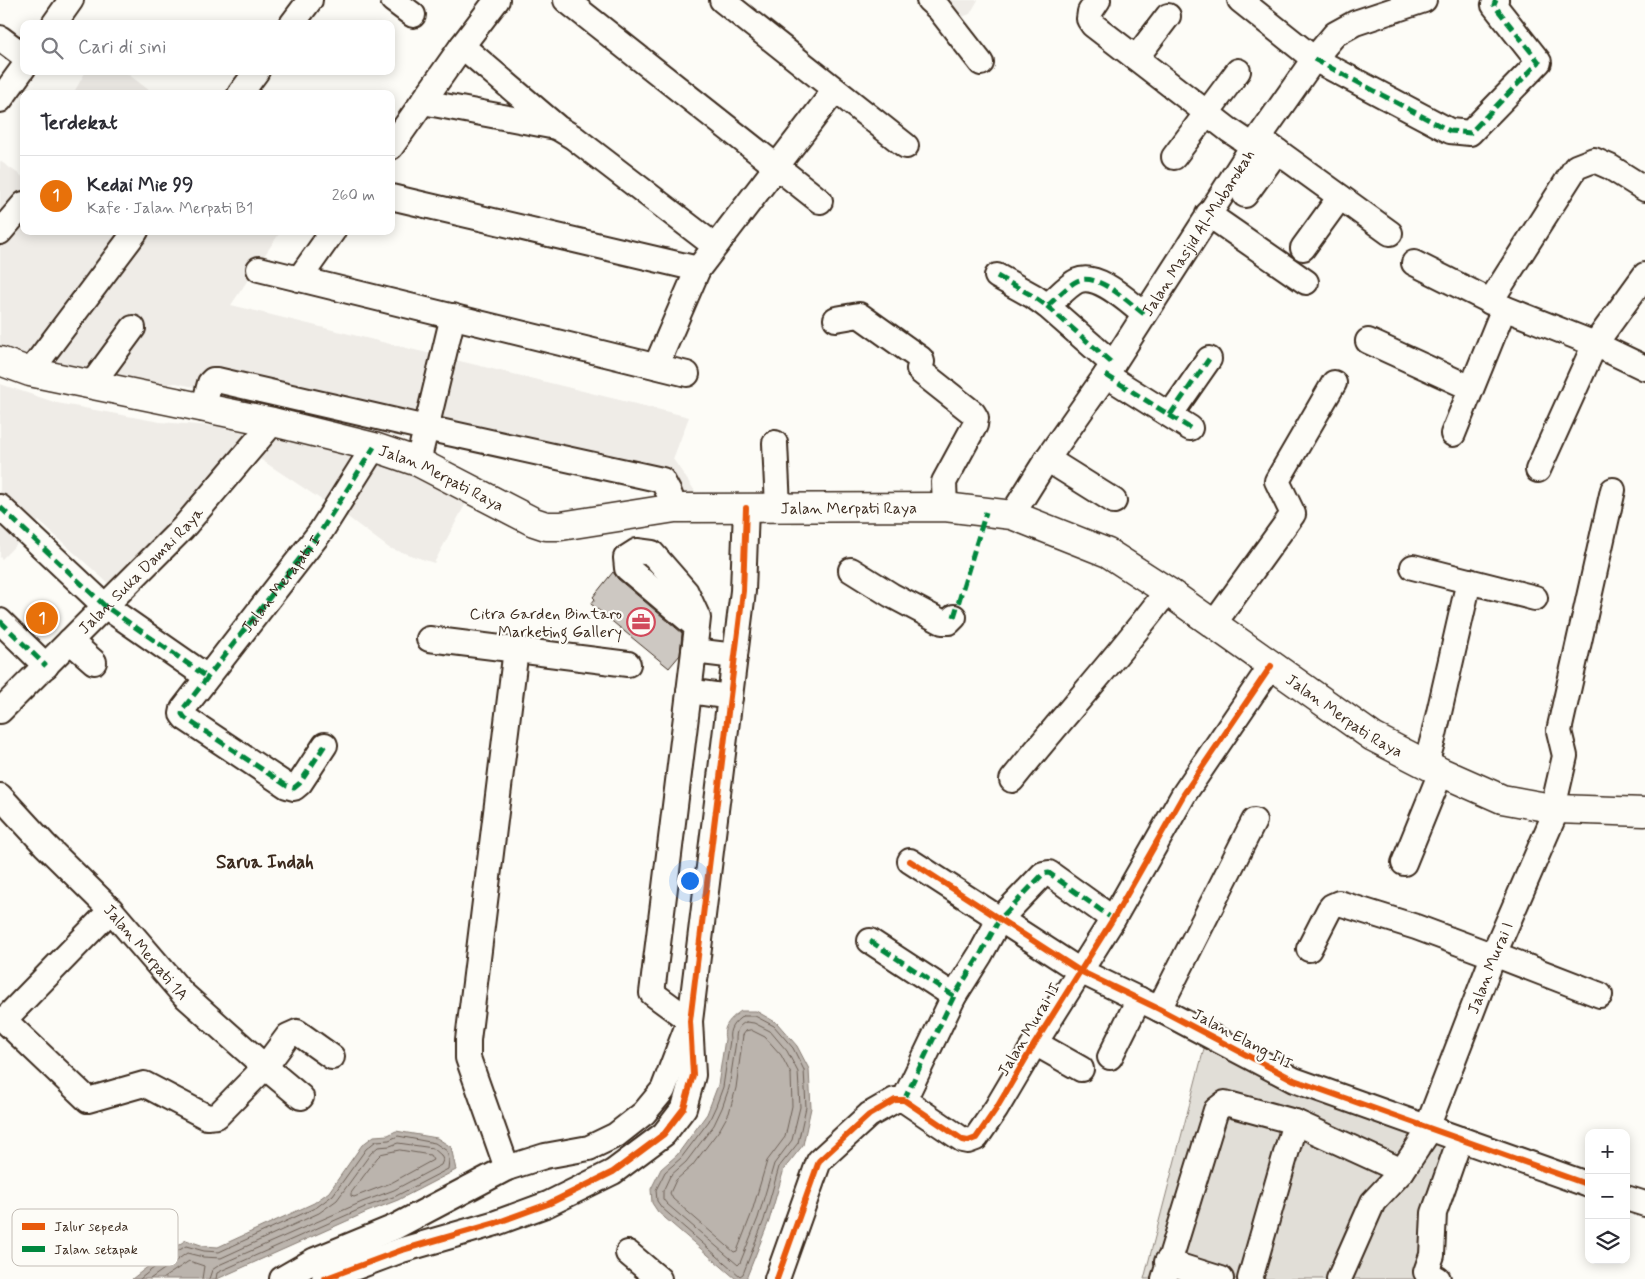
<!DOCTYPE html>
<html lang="id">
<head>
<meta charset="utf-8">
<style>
  :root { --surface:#fff; --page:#f2f2f3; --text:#2b2b33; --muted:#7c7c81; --line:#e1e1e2; --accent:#b45309 }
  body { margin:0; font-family:Mynerve,sans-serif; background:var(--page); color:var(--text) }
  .controls { position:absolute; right:15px; bottom:15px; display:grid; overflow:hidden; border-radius:10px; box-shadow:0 2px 12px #0003 }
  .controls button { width:45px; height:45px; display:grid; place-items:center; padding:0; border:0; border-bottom:1px solid var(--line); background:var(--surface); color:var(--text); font:25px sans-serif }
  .you { position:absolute; left:689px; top:880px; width:18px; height:18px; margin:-12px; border:4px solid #fff; border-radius:50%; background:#1a73e8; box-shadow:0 0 0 8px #1a73e833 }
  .badge { display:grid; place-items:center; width:32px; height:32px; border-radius:50%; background:var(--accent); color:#fff; font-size:16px; font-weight:700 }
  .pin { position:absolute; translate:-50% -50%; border:2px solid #fff; box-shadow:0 1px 5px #0006 }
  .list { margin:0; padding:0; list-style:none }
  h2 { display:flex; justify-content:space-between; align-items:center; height:65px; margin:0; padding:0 20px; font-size:21px }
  h2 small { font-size:16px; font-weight:400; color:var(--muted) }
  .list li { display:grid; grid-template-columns:32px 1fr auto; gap:15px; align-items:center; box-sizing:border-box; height:80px; padding:0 20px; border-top:1px solid var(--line) }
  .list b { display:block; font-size:19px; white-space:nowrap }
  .list p { margin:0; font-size:16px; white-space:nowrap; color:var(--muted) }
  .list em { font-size:16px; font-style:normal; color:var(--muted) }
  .icon { flex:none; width:28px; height:28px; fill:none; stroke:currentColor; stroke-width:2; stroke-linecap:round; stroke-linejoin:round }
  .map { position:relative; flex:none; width:1645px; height:1279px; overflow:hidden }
  .search { position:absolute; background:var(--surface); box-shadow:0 2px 12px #0003; left:20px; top:20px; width:375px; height:55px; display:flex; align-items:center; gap:12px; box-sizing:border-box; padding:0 18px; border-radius:10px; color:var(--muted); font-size:19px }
  .panel { position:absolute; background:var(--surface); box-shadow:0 2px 12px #0003; left:20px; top:90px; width:375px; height:145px; border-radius:10px }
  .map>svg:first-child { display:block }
</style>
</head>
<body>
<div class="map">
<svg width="1645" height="1279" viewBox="0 0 1645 1279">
  <rect width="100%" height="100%" fill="#fdfcf7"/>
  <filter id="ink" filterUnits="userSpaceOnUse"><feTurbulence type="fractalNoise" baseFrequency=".02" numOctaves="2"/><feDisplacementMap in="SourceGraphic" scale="10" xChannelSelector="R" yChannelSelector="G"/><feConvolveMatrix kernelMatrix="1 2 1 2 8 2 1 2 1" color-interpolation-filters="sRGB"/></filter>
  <g filter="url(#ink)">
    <path fill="#efece7" d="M 937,0 L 978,0 L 970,14 L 959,18 Z
      M 86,71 L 124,71 L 154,94 L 73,94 Z
      M 0,161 L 23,177 L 24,176 L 24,231 L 281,231 L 231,305 L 689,417 L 673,459 L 697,494 L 651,491 L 176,383 L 140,387 L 0,350 Z
      M 0,384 L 57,403 L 160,422 L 273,431 L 410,467 L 467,501 L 434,563 L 389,548 L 349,518 L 254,455 L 120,594 L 39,521 L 2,559 L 0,557 Z"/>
    <path fill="#e1ded7" stroke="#8e847a" d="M 1206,1041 L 1455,1142 L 1427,1279 L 1144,1279 Z"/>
    <path fill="#bbb4ad" stroke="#887d74" d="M 741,1011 L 756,1011 L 777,1023 L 797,1046 L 809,1069 L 811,1108 L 803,1145 L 784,1169 L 769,1221 L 746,1279 L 736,1279 L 658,1212 L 652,1203 L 651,1189 L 661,1169 L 677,1155 L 707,1114 L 718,1085 L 725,1039 C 722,1026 731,1018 741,1011 Z
      M 396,1131 L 437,1138 L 451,1147 L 456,1170 L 398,1200 L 367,1212 L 217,1279 L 132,1279 L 163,1255 L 186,1240 L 204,1246 L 218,1247 L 314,1203 L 329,1192 L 362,1145 L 374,1136 L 388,1135 Z"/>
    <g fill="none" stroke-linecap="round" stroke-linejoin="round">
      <path stroke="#6e6157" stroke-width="1" d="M 743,1016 L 755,1016 L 774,1026 L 793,1048 L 804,1070 L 806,1107 L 798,1143 L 779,1167 L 764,1220 L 743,1274 L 740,1276 L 662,1208 L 657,1201 L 656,1190 L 665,1172 L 681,1158 L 709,1121 L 716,1106 L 723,1087 L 730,1040 C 728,1029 734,1022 743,1016 Z
        M 746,1022 L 754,1023 L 770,1031 L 787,1051 L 798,1072 L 800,1107 L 792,1140 L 774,1164 L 758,1218 L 740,1263 L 738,1265 L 667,1204 L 663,1199 L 663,1191 L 670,1176 L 686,1162 L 714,1125 L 722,1108 L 729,1088 L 736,1041 C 736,1032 737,1026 746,1022 Z
        M 751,1030 L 765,1037 L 781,1055 L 791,1074 L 792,1106 L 785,1137 L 767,1161 L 751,1215 L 737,1251 L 734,1252 L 673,1199 L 670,1193 L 676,1180 L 692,1166 L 720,1129 L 729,1113 L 736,1088 L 743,1035 L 746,1031 Z
        M 400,1150 L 430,1155 L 433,1160 L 391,1183 L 354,1197 L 351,1196 L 351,1193 L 377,1158 L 381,1154 Z
        M 140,1279 L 165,1259 L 186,1246 L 204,1251 L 219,1252 L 317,1207 L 333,1195 L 366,1149 L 376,1141 L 389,1140 L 398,1136 L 435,1143 L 447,1151 L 449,1160 L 448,1169 L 396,1196 L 365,1207 L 223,1270 L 217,1273 L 216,1279
        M 150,1279 L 187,1253 L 203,1257 L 221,1258 L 319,1213 L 337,1200 L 371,1153 L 378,1147 L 390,1146 L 398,1143 L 433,1148 L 441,1155 L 443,1160 L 441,1165 L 394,1190 L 362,1202 L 221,1264 L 212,1270 L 209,1279
        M 162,1279 L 189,1261 L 204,1266 L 202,1279"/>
    </g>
    <path fill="#cdc8c2" stroke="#3b2a1e" d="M 613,572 L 618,579 L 682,633 L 680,655 L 669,668 L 591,604 L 595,599 L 593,597 Z"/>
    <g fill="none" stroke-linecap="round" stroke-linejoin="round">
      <defs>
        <g id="minor">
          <path d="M 393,0 L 413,15"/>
          <path d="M 566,0 L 820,201"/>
          <path d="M 722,0 L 906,146"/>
          <path d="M 929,0 L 939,9 L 981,63"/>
          <path d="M 1098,0 L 1090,12 L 1089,19 L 1093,25 L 1229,130 L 1253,146"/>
          <path d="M 1240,0 L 1314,59 L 1450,131 L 1470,133 L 1539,62 L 1494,5 L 1496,0"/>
          <path d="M 54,24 L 71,0"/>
          <path d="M 292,24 L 310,0"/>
          <path d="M 0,38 L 24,56"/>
          <path d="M 462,46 L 558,128 L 573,137 L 715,246"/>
          <path d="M 1136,58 L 1168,16"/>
          <path d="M 240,94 L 257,71"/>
          <path d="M 0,100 L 24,67"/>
          <path d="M 423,102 L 556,127"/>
          <path d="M 1259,138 L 1390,233"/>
          <path d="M 391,147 L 462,46 L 497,0"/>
          <path d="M 1174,157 L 1238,71"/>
          <path d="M 1245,195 L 1277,151"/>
          <path d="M 391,197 L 698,269"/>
          <path d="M 1208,214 L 1306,282"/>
          <path d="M 0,232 L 24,204"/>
          <path d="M 1303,248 L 1340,197"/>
          <path d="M 1414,263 L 1504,308 L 1595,344 L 1645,368"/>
          <path d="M 259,269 L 687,374"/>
          <path d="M 997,276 L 1033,296 L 1047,306 C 1055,300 1068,285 1077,281 C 1098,272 1128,302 1144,314"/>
          <path d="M 299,279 L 333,231"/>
          <path d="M 1490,302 L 1576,167 L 1594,160 L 1610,167 L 1645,189"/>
          <path d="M 1047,306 L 1113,364"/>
          <path d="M 836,319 L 859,315 L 862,317 L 921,359 L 922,362 L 919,369 L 920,371 L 973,413 L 976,418 L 975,425 L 944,482 L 945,507"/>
          <path d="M 1368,341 L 1471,388"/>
          <path d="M 656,366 L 698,269 L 835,90"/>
          <path d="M 30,372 L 136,231"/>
          <path d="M 1106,375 L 1190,428"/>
          <path d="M 88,385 L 97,377 L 133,328"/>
          <path d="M 203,409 L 210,383 L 213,380 L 217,380 L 426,428 L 662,480 L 669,493 L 675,508"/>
          <path d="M 1170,415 L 1209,359"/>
          <path d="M 1453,434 L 1504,308"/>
          <path d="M 775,443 L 778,507"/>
          <path d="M 1047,459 L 1114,501"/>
          <path d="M 418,462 L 453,316"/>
          <path d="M 1538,470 L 1595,344 L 1645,275"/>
          <path d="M 0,507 L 105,606 L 207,677"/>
          <path id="s1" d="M 1012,515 L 1047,459 L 1106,375 L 1253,146 L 1314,59 L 1335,34 L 1355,23 L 1424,0"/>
          <path d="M 1413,567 L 1535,598"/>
          <path d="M 851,570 L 891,595 L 942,622 L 949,622 L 954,617"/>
          <path d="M 0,621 L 46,666"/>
          <path d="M 1213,625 L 1293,514 L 1277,481 L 1334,383"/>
          <path d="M 429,639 L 628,664"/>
          <path d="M 70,641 L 94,662"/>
          <path d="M 694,651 L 735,656"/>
          <path d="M 689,691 L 730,697"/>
          <path id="s2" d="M 0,711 L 183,528 L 273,422"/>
          <path id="s3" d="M 325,745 L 300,783 L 294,788 L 287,786 L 185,718 L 182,714 L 183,709 L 321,531 L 374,447"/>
          <path d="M 1426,764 L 1433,739 L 1469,581"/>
          <path d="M 1012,780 C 1063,716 1118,657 1167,591"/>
          <path id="s4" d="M 0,796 L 45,845 L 111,910 L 183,994 L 265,1067 L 301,1097"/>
          <path d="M 1553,808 L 1565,756 L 1559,731 L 1613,490"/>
          <path d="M 910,861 L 1080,971 L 1159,1009 L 1294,1080 L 1589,1185"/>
          <path d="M 1404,863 L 1441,772"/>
          <path d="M 111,910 L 4,1020 L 88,1100 L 144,1084 L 207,1117 L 217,1116 L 265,1067 L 288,1036 L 297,1032 L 332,1057"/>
          <path d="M 870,941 L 954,996"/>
          <path d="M 1309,949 L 1329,910 L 1332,906 L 1339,903 L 1416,927 L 1494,956"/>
          <path d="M 1494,954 L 1600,995"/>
          <path d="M 1159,1009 L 1254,821"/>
          <path d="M 690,1021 L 652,993 L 697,627 L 698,618 L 686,592 L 652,553 L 637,551 L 626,558 L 627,568 L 697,627"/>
          <path d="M 1035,1043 L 1081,1069"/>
          <path d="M 1110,1057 L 1139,999"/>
          <path d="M 904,1100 L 954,996 L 980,955 L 999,920 L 1043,874 L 1049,873 L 1113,919"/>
          <path id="s5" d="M 1427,1128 L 1494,954 L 1557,809"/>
          <path d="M 507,1168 L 468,1058 L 468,1040 L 516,649"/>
          <path d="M 1626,1198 L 1645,1204"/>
          <path d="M 628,1253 L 659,1279"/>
          <path d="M 1167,1262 L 1221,1279"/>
          <path d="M 282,1279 L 315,1260 L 395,1227 L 507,1168 L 545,1156 L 589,1148 L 616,1135 L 644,1113 L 663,1090 L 686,1030"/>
          <path d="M 324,1279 L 402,1250 L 496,1223 L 548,1204 L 613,1172 L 664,1134 L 684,1108 L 693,1075 L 690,1021 L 743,591 L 746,508"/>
          <path d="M 777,1279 L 819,1161 L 869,1115 L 895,1100 L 904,1100 L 963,1140 L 968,1141 L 976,1138 L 996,1109 L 1035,1043 L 1113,919 L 1184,794 L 1271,666"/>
          <path d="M 1164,1279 L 1216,1110 L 1225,1103 L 1295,1122 L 1402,1171"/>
          <path d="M 1250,1279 L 1295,1122"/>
          <path d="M 1339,1279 L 1373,1202 L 1402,1171 L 1430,1129"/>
          <path d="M 1438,1279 L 1426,1272 L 1432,1255 L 1434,1213 L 1460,1139"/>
        </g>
        <g id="major">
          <path id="s6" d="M 0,361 L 30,372 L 273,422 L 374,447 L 418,462 L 534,522 L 546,526 L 561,526 L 675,508 L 945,507 L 1012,515 L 1108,553 L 1167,591 L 1373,737 L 1441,772 L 1502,799 L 1557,809 L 1645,812"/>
        </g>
      </defs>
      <use href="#minor" stroke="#3b2a1e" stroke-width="28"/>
      <use href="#major" stroke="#3b2a1e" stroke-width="31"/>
      <use href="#minor" stroke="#fdfcf7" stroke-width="24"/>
      <use href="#major" stroke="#fdfcf7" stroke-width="28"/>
      <path stroke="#00873e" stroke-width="5" stroke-dasharray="10 5" stroke-linecap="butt" d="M 1314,59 L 1450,131 L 1470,133 L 1539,62 L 1494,5 L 1496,0
        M 997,276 L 1033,296 L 1047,306 C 1055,300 1068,285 1077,281 C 1098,272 1128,302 1144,314
        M 1047,306 L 1113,364
        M 1106,375 L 1190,428
        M 1170,415 L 1209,359
        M 0,507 L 105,606 L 207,677
        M 954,617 L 986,512
        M 0,621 L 46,666
        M 325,745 L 300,783 L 294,788 L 287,786 L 185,718 L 182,714 L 183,709 L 321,531 L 374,447
        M 870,941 L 954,996
        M 904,1100 L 954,996 L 980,955 L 999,920 L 1043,874 L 1049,873 L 1113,919"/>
      <defs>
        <path id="cycleway" d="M 910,861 L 1080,971 L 1159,1009 L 1294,1080 L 1589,1185
          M 324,1279 L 402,1250 L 496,1223 L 548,1204 L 613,1172 L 664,1134 L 684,1108 L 693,1075 L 690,1021 L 743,591 L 746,508
          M 777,1279 L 819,1161 L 869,1115 L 895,1100 L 904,1100 L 963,1140 L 968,1141 L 976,1138 L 996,1109 L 1035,1043 L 1113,919 L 1184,794 L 1271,666"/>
      </defs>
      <use href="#cycleway" stroke="#fdfcf7" stroke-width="9"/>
      <use href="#cycleway" stroke="#e8590c" stroke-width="6"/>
    </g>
  </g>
  <defs>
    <symbol id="office-ring" viewBox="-11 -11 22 22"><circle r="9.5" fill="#fdfcf7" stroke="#d1495b" stroke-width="1.5"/><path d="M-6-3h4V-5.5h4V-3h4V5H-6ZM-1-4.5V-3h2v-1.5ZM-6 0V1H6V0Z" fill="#d1495b"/></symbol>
  </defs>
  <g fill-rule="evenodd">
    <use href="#office-ring" x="625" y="606" width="32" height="32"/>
  </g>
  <g text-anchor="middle" stroke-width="4.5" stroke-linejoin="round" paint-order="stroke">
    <g font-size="16" fill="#3b2a1e" stroke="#fdfcf7">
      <text dy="6" stroke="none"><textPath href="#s1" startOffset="338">Jalan Masjid Al-Mubarokah</textPath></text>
      <text dy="6" stroke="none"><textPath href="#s6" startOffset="458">Jalan Merpati Raya</textPath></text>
      <text dy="6" stroke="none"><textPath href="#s6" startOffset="878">Jalan Merpati Raya</textPath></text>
      <text dy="6" stroke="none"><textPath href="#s2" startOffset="199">Jalan Suka Damai Raya</textPath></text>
      <text dy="6" stroke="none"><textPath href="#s3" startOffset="352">Jalan Merapati I</textPath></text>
      <text dy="6" stroke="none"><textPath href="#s6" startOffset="1432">Jalan Merpati Raya</textPath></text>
      <text dy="6" stroke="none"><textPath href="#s4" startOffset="214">Jalan Merpati 1A</textPath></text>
      <text dy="6" stroke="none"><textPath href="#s5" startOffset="172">Jalan Murai I</textPath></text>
      <text transform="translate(1028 1029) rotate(-59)" y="6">Jalan Murai II</text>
      <text transform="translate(1243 1038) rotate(28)" y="6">Jalan Elang III</text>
    </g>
    <g font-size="16" fill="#3b2a1e" stroke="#fdfcf7" text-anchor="end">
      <text x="622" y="619">Citra Garden Bintaro<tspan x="622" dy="18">Marketing Gallery</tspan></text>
    </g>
    <g font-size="19" font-weight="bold" fill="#3b2a1e" stroke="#fdfcf7">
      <text x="265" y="868">Sarua Indah</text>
    </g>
  </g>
  <rect x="12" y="1209" width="166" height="57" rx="8" fill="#fdfcf7" stroke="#c3bdb6" stroke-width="1"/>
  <rect x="22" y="1223" width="23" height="7" fill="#e8590c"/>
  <rect x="22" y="1246" width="23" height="6" fill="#00873e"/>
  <g font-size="14" fill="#3b2a1e">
    <text x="54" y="1231">Jalur sepeda</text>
    <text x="54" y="1254">Jalan setapak</text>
  </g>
</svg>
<div class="controls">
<button>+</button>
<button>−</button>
<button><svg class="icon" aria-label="layers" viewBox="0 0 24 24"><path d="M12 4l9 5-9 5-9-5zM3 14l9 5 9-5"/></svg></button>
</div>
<div class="you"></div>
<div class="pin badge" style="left:42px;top:618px;background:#e8710a">1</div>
<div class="search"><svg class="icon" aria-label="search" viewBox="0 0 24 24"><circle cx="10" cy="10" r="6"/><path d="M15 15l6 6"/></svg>Cari di sini</div>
<section class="panel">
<h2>Terdekat<small></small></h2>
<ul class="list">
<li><span class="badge" style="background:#e8710a">1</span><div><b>Kedai Mie 99</b><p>Kafe · Jalan Merpati B1</p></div><em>260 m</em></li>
</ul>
</section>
</div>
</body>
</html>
